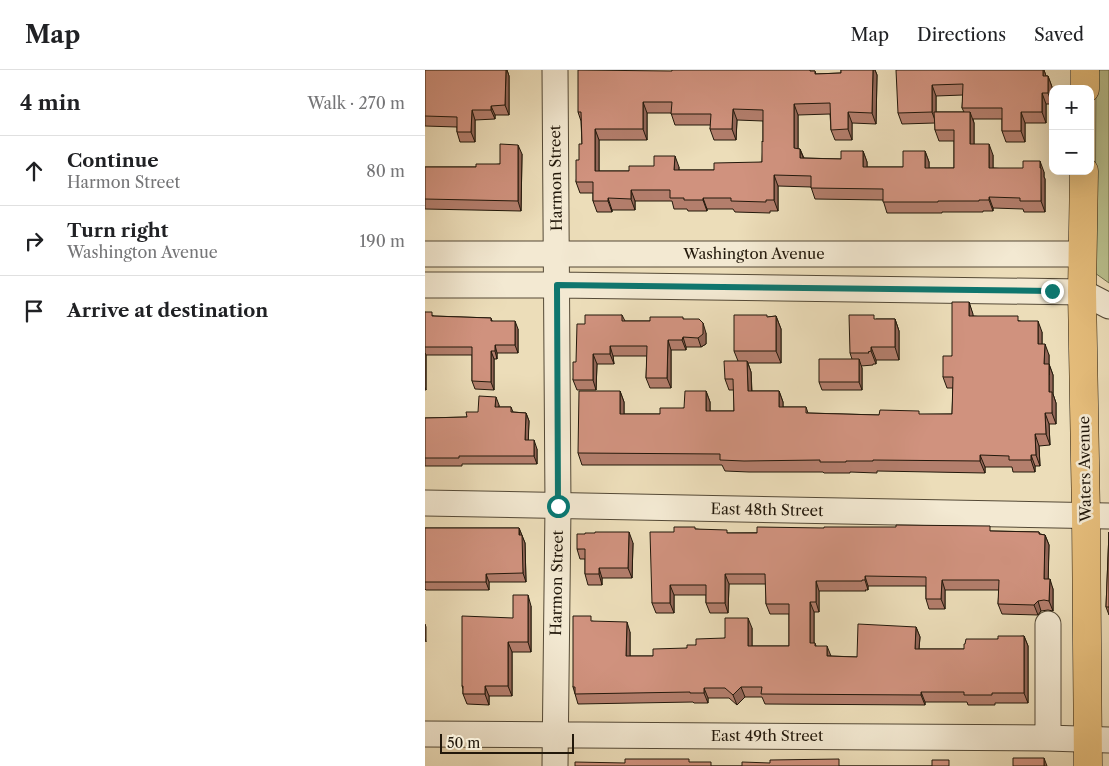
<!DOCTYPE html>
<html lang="en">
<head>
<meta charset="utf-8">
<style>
  :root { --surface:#fff; --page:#f2f2f2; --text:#202124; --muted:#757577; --line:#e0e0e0 }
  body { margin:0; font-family:"Libre Caslon Text",serif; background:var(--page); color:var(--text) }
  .controls { position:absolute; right:15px; top:15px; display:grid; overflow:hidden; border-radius:10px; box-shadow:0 5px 20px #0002 }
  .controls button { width:45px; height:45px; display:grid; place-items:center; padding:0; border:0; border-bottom:1px solid var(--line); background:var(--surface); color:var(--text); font:25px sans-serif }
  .scale { position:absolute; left:15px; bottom:12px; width:134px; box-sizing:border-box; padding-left:5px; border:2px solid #22180b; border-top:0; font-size:14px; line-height:18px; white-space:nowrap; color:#22180b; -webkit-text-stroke:4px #f3e9d2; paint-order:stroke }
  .stop { position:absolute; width:15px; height:15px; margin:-11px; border:4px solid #0f766e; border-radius:50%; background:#fff }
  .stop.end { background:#0f766e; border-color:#fff; box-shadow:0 1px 5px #0008 }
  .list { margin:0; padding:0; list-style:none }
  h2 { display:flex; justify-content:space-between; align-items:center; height:65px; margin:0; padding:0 20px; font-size:21px }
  h2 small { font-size:16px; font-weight:400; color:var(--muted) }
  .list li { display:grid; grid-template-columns:32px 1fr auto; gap:15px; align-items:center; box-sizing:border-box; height:70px; padding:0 20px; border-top:1px solid var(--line) }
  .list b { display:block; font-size:19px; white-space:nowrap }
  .list p { margin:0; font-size:16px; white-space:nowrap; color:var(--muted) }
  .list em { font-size:16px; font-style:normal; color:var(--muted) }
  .icon { flex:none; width:28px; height:28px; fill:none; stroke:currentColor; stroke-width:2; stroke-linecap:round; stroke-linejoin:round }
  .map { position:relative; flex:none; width:684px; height:696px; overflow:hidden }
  header { display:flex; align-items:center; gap:30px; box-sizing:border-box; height:70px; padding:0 25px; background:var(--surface); border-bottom:1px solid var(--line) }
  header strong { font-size:24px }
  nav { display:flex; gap:28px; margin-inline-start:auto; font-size:18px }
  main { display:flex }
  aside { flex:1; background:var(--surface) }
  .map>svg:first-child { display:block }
</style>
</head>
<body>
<header>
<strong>Map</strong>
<nav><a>Map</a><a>Directions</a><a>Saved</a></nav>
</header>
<main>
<aside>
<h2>4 min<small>Walk · 270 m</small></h2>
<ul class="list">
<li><svg class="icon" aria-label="ahead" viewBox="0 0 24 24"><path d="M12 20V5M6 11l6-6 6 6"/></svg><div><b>Continue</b><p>Harmon Street</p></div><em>80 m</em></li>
<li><svg class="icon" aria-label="right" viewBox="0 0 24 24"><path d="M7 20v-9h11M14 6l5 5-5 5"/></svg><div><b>Turn right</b><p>Washington Avenue</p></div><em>190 m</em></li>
<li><svg class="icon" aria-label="arrive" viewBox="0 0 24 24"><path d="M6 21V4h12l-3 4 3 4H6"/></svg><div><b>Arrive at destination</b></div></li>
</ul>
</aside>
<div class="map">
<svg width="684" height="696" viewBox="0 0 684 696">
  <rect width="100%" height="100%" fill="#ecddb9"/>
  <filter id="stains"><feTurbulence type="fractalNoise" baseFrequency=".004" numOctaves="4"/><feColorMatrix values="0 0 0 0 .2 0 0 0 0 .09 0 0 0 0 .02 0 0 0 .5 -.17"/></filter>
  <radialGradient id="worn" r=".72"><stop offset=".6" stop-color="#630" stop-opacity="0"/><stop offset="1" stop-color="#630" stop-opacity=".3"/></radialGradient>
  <path fill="#b9c08e" stroke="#6e6c4c" d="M 671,0 L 684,0 L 684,213 L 670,203 Z"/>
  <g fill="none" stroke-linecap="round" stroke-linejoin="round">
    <defs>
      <path id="minor" d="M 130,0 L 133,436 L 130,696
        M 0,184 L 658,184
        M 0,215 L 132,215 L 657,222 L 684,236
        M 0,433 L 684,446
        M 0,664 L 623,668 L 684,670
        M 623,668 L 623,554"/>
      <path id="major" d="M 660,19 L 660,0
        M 659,101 L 657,222 L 661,446 L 663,696"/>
    </defs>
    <use href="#minor" stroke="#544936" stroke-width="27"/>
    <use href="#major" stroke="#22180b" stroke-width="29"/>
    <use href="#minor" stroke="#f3e9d2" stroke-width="25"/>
    <use href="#major" stroke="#e6be7c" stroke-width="28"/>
  </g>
  <path fill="#b37e6c" stroke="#22180b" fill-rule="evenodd" d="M 0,0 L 82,0 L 84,6 L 84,45 L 70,45 L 70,49 L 50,50 L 50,72 L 35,72 L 32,62 L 32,57 L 0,56 Z
    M 416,0 L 450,0 L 452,5 L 451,54 L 427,53 L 427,70 L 410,70 L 406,60 L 405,44 L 373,45 L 373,79 L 375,79 L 379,88 L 416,89 L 438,81 L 442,92 L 442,97 L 478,97 L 500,81 L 504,92 L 504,98 L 529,98 L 529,71 L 514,71 L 510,60 L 510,53 L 477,54 L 473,43 L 494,1 L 619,0 L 621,6 L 623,6 L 627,17 L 627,34 L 621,34 L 621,53 L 600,53 L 600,72 L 581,72 L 577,61 L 577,49 L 548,49 L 549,53 L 549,74 L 568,85 L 568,98 L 619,102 L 619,107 L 620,109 L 620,142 L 599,142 L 598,139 L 568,138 L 568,141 L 558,141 L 558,142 L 517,142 L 517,143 L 462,143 L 458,130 L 390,129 L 386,117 L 353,116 L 353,141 L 345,141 L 345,143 L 310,142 L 308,139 L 282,139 L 282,141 L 263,141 L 262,139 L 249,139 L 247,131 L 210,131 L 210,140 L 187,140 L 187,142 L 172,142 L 168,131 L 168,123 L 155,123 L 151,112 L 157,74 L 156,51 L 153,42 L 247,1 L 390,1 L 391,4 L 416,3 ZM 538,25 L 537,38 L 539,42 L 511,42 L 511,26 ZM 222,43 L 246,43 L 250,55 L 286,55 L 285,59 L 289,70 L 311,70 L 312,50 L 338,51 L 338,72 L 337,92 L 289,100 L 254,100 L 254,97 L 204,101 L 174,101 L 174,70 L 222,70 Z
    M 97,84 L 96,141 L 0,139 L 0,97 L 51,97 L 75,94 Z
    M 544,232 L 548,246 L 595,251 L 617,262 L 617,274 L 624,285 L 624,294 L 628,305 L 628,324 L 631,333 L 631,354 L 624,354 L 625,375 L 614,376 L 615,396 L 610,396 L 610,402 L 588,402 L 587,397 L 560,397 L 560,403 L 452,401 L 452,403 L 425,402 L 425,403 L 399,403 L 398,402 L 324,402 L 300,401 L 297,395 L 157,395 L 153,383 L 195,321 L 199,332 L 199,344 L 235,344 L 259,338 L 281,321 L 285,332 L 285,341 L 309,341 L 309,320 L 304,320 L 300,309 L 313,291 L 309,281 L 343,247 L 351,246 L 356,259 L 356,293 L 323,293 L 326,302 L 327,321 L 354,321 L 358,332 L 358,337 L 381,337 L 383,343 L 454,345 L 527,344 L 528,318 L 522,318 L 518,307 L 527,286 Z
    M 0,242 L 9,246 L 66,248 L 67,251 L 93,259 L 93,283 L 72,283 L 72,289 L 69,289 L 69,320 L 50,319 L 47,311 L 47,285 L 1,285 L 1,320 L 0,320 Z
    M 197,245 L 200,251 L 225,251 L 259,249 L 281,263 L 281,274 L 276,277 L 261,277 L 261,280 L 246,280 L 246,318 L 225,318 L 221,308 L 222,286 L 188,286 L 189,294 L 172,294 L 171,320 L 152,320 L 148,310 L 160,254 Z
    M 451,249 L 470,249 L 474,261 L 474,290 L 451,290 L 451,294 L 448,294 L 448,295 L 436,296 L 437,298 L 437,320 L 397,320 L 394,312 L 427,289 L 425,283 Z
    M 74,335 L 74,337 L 86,337 L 88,342 L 101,343 L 104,351 L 103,370 L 112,379 L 112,394 L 37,394 L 37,396 L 0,396 L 0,348 L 42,347 Z
    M 0,458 L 94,458 L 100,473 L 101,512 L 64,512 L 64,520 L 1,520 L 0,519 Z
    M 271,459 L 303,463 L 567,461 L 614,462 L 615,464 L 620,465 L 624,475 L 623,509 L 628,519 L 628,541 L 623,540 L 616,541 L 613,545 L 577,544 L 573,534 L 574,520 L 520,520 L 520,539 L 504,539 L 501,529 L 501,516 L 443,516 L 443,520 L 440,520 L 441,521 L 394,521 L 394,542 L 389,542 L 389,573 L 390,573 L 391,576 L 406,586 L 432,587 L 491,557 L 495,567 L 494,579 L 539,579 L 573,569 L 599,566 L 603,576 L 603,633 L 570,633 L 570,635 L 543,635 L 542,632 L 500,632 L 500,635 L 340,634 L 337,627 L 320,627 L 312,635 L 304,628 L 283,628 L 283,633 L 269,633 L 268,632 L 153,634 L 148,617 L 167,551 L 205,562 L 205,586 L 228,586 L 262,578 L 271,575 L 300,568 L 327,558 L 327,576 L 364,576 L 364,544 L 345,544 L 341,534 L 341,514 L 304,514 L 303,543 L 285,543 L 281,533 L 281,525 L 249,525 L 249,543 L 231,543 L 227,533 L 249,462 Z
    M 684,462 L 684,545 L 681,537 Z
    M 208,473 L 207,508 L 177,508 L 177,515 L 163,515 L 160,504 L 160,489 L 155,489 L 152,479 Z
    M 106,536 L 106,582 L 87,582 L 87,626 L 64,626 L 64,635 L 42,634 L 38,624 L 38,619 L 37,616 L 88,548 Z"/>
  <path fill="#926658" stroke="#22180b" d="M 81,0 L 82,0 L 84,6 L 84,45 L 80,35 Z
    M 448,0 L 450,0 L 452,5 L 451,54 L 447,43 Z
    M 618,0 L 619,0 L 622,9 L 618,6 Z
    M 623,6 L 627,17 L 627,34 L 623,23 Z
    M 507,15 L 511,26 L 511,53 L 507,42 Z
    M 617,23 L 621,34 L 621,53 L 617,42 Z
    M 218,32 L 222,43 L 222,70 L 218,59 Z
    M 369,34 L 373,45 L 373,89 L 369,78 Z
    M 66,36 L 70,45 L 70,49 L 66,40 Z
    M 308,39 L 312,50 L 311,70 L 307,59 Z
    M 47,40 L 50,50 L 50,72 L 46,62 Z
    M 423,42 L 427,53 L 427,70 L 423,59 Z
    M 545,42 L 549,53 L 549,85 L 545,74 Z
    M 596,42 L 600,53 L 600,72 L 596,61 Z
    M 170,59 L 174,70 L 174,112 L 170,101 Z
    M 564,74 L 568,85 L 568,109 L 564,98 Z
    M 93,75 L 97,84 L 96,141 L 93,131 Z
    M 375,79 L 379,90 L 375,88 Z
    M 438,81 L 442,92 L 442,108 L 438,97 Z
    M 500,81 L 504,92 L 504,109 L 500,98 Z
    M 250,86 L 254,97 L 253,111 L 249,100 Z
    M 615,91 L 619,102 L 619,107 L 620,109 L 620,142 L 616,131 Z
    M 349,105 L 353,116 L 353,141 L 349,130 Z
    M 206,120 L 210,131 L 210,140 L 206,129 Z
    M 564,127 L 568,138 L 568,141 L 564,130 Z
    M 183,128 L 187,140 L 187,142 L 183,131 Z
    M 278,128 L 282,139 L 282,141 L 278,130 Z
    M 544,232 L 548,244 L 548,257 L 544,246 Z
    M 351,246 L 356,259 L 356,293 L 351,281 Z
    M 470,249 L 474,261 L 474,290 L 470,277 Z
    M 90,251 L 93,259 L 93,283 L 90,275 Z
    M 613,251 L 617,262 L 617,285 L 613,274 Z
    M 278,253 L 281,263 L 281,274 L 276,277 L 273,268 Z
    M 258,267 L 261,277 L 261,280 L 257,270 Z
    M 243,270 L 246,280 L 246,318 L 242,308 Z
    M 620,274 L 624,285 L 624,305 L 619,294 Z
    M 70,275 L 72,283 L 72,289 L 70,281 Z
    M 185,276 L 188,286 L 189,294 L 185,284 Z
    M 446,277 L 451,290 L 451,294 L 446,281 Z
    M 66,281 L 69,289 L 69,320 L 66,312 Z
    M 0,283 L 1,285 L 1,320 L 0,317 Z
    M 168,284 L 172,294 L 171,320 L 168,310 Z
    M 434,289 L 437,298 L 437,320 L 434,312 Z
    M 322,291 L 326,302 L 327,332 L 323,321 Z
    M 624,294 L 628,305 L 628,324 L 631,333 L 631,354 L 627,343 L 624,322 Z
    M 195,321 L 199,332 L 199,355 L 195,344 Z
    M 281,321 L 285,332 L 285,352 L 281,341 Z
    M 354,321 L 358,332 L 358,348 L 354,337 Z
    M 71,327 L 74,335 L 73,345 L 70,337 Z
    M 101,343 L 104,351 L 103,379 L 100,370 Z
    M 620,343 L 624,354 L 625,375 L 621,364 Z
    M 610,364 L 614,376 L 615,396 L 611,385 Z
    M 109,370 L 112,379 L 112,394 L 109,386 Z
    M 555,385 L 560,397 L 560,403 L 555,391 Z
    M 606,385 L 610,396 L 610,402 L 606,390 Z
    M 94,458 L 100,473 L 101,512 L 98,503 Z
    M 204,462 L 208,473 L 207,508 L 203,498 Z
    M 620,465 L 624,475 L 623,519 L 619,509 Z
    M 174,498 L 177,508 L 177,515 L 174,504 Z
    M 61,504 L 64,512 L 64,520 L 61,512 Z
    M 300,504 L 304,514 L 303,543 L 300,533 Z
    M 440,506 L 443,516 L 443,520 L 440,510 Z
    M 625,509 L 628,519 L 628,541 L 624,531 Z
    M 517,510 L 520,520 L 520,539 L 516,529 Z
    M 391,511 L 394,521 L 394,542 L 391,532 Z
    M 245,515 L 249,525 L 249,543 L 245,533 Z
    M 103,525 L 106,536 L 106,582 L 103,572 Z
    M 613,531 L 616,541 L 613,545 L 609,535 Z
    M 385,532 L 389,542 L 389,583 L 385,573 Z
    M 323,548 L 327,558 L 327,586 L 323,576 Z
    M 202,552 L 205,562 L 205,596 L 201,586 Z
    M 0,554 L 1,557 L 1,572 L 0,568 Z
    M 491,557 L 495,567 L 493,589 L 490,579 Z
    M 599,566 L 603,576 L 603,633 L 599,623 Z
    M 83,572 L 87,582 L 87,626 L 83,616 Z
    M 402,576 L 406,586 L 402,586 Z
    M 60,616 L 64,626 L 64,635 L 60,624 Z
    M 316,617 L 320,627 L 312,635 L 308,625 Z
    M 279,618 L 283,628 L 283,633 L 279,623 Z
    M 496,622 L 500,632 L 500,635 L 496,625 Z
    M 619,688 L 622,696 L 619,696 Z"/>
  <path fill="#d0927e" stroke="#22180b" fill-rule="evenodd" d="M 0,0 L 81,0 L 80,35 L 66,36 L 66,40 L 47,40 L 46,62 L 32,62 L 32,47 L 0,46 Z
    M 153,0 L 247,1 L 247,0 L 385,0 L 385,1 L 390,1 L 390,4 L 416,3 L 416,0 L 448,0 L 447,43 L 423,42 L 423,59 L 406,60 L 405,33 L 369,34 L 369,78 L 375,79 L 375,88 L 416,89 L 416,81 L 438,81 L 438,97 L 478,97 L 478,81 L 500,81 L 500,98 L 529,98 L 529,60 L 510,60 L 509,42 L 545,42 L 545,74 L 564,74 L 564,98 L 598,98 L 598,91 L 615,91 L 615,98 L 616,98 L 616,131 L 595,131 L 595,128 L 564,127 L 564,130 L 554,130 L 554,131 L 513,131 L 513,132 L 458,132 L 458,119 L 386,118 L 386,106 L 349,105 L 349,130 L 341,130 L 341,132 L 306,131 L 306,128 L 278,128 L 278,130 L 259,130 L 259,128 L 245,128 L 245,120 L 206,120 L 206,129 L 183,128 L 183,131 L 168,131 L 168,112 L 151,112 L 151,90 L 154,90 L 154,74 L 157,74 L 156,42 L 153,42 ZM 218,32 L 247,32 L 246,44 L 286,44 L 285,59 L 307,59 L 308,39 L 338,40 L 338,72 L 337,71 L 337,92 L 289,93 L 289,100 L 249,100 L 250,86 L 229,86 L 229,96 L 204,96 L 204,101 L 170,101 L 170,59 L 218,59 Z
    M 471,0 L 618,0 L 618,6 L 623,6 L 623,23 L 617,23 L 617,42 L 596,42 L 596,61 L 577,61 L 577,38 L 537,38 L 538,14 L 507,15 L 507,42 L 473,43 Z
    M 75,74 L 93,75 L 93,131 L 0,129 L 0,97 L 51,97 L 51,94 L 75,94 Z
    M 527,232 L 544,232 L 544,246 L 593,246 L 593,251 L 613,251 L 613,274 L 620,274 L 619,294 L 624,294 L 624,322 L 627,322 L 627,343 L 620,343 L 621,364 L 610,364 L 611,385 L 606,385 L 606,390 L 584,390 L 584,386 L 555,385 L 555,391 L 448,390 L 448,391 L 421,391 L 421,392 L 395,392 L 395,390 L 319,391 L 295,390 L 295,384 L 153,383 L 154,321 L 195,321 L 195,344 L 235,344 L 235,338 L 259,338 L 260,321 L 281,321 L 281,341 L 309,341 L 308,309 L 300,309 L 299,291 L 322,291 L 323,321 L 354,321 L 354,337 L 381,337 L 381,343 L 454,345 L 455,340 L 494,341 L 494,344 L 527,344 L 528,307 L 518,307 L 518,286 L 527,286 Z
    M 0,242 L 7,242 L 7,246 L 66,248 L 66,251 L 90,251 L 90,275 L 70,275 L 70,281 L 66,281 L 66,312 L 47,311 L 47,277 L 0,277 Z
    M 160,245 L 197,245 L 197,251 L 225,251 L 225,247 L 258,247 L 258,249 L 274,249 L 278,253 L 278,264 L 273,268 L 258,267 L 257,270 L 243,270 L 242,308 L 221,308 L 222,276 L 185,276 L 185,284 L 168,284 L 168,310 L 148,310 L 148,292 L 151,292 L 152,254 L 160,254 Z
    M 309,245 L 342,245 L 342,247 L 351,246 L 351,281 L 309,281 Z
    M 424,245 L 449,245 L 449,249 L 470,249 L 470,277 L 446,277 L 446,281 L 443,282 L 444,283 L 425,283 Z
    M 394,289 L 434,289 L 434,312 L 394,312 Z
    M 54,326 L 71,327 L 70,337 L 86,337 L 86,342 L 101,343 L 100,370 L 109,370 L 109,386 L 34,386 L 34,388 L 0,388 L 0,348 L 42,347 L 41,342 L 53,342 Z
    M 471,455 L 565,456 L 565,461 L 614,462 L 614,464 L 620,465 L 619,509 L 625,509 L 624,531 L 619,530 L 613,531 L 609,535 L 573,534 L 574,510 L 517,510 L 516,529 L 501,529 L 501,507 L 440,506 L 440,510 L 437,510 L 437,511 L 391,511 L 391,532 L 385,532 L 385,573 L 390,573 L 390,576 L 402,576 L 402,586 L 432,587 L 433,554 L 491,557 L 490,579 L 539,579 L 539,574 L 540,574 L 541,569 L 573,569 L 573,566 L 599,566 L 599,623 L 567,623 L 567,625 L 539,625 L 539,622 L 496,622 L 496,625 L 336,624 L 337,617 L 316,617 L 308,625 L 300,618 L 279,618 L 279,623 L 265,623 L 265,622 L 150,624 L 150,617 L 148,617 L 148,546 L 166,546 L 166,551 L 202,552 L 201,586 L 228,586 L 228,579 L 262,578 L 262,575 L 271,575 L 271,569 L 300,568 L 300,548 L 323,548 L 323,576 L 364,576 L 364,534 L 341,534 L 340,504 L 300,504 L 300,533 L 281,533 L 281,515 L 245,515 L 245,533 L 227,533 L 225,462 L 249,462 L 249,457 L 270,457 L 270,459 L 302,460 L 302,463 L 332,463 L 332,457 L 399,458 L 399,457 L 471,457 Z
    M 0,458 L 94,458 L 94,465 L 97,465 L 98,503 L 61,504 L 61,512 L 0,512 Z
    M 170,462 L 204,462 L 203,498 L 174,498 L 174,504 L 160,504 L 160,479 L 152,479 L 152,464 L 160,464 L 160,463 L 170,463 Z
    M 684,462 L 684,537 L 681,537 Z
    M 88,525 L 103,525 L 103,572 L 83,572 L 83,616 L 60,616 L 60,624 L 38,624 L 38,616 L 37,616 L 37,546 L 88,548 Z
    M 588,688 L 619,688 L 619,696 L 588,696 Z
    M 200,689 L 264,689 L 264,692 L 286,692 L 286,696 L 317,696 L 317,692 L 345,693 L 345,690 L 414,689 L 414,696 L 507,696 L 507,690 L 524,690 L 524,696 L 150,696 L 150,692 L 200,693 Z"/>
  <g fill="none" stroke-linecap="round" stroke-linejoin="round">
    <path stroke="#0f766e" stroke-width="6" d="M 133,436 L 132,215 L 627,221"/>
  </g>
  <g text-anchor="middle" stroke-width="5" stroke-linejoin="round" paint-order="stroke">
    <g font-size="15" fill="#22180b" stroke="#f3e9d2">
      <text transform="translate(131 108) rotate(-91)" y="5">Harmon Street</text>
      <text x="329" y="189">Washington Avenue</text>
      <text transform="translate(660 399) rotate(-91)" y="5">Waters Avenue</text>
      <text transform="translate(342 440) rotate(1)" y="5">East 48th Street</text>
      <text transform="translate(132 513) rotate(-89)" y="5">Harmon Street</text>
      <text x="342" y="671">East 49th Street</text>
    </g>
  </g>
  <rect width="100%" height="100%" filter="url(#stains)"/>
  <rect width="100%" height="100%" fill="url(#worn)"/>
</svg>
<div class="controls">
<button>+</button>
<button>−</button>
</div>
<div class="scale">50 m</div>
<div class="stop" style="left:133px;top:436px"></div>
<div class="stop end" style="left:627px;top:221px"></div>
</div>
</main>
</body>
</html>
